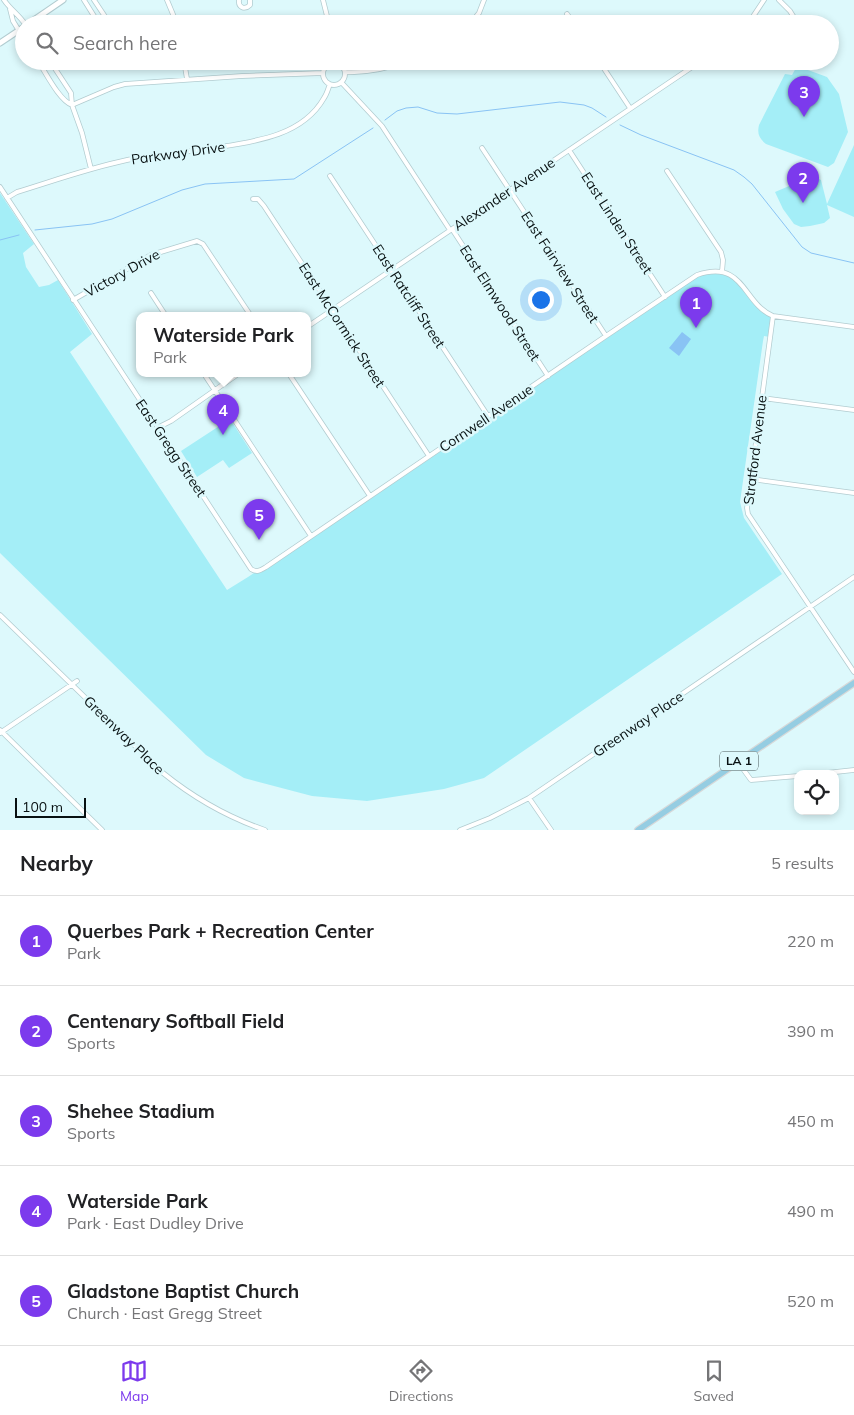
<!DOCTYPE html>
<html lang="en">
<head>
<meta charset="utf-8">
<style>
  :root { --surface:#fff; --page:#f2f2f2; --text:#202124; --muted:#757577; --line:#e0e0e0; --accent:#7c3aed }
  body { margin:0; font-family:Mulish,sans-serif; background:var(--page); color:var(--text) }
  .controls { position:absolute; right:15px; bottom:15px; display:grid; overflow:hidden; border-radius:10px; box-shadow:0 2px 8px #0003 }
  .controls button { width:45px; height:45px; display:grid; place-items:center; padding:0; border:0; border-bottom:1px solid var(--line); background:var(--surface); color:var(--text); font:25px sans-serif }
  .scale { position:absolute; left:15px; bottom:12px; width:71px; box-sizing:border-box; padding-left:5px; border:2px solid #081112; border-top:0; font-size:14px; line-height:18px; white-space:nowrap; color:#081112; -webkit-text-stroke:4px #ddf9fc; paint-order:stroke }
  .you { position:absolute; left:540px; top:299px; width:18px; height:18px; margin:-12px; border:4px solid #fff; border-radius:50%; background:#1a73e8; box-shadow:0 0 0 8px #1a73e833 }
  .badge { display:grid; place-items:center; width:32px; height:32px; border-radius:50%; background:var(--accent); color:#fff; font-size:16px; font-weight:700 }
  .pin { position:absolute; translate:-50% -41px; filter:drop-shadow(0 1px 2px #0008) }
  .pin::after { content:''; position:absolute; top:26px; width:18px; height:15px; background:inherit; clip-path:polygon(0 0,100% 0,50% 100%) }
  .popup { position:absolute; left:136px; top:312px; width:175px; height:65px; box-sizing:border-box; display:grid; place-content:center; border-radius:10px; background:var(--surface); filter:drop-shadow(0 1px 4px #0005); font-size:16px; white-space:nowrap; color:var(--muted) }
  .popup b { font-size:19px; color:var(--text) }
  .popup::after { content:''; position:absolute; left:50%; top:100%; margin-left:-10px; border:10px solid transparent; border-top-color:var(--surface) }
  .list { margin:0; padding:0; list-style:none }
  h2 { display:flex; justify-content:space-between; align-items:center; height:65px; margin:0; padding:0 20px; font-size:21px }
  h2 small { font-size:16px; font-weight:400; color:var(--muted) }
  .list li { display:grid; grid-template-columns:32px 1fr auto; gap:15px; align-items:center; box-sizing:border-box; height:90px; padding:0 20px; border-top:1px solid var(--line) }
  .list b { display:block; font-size:19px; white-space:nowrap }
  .list p { margin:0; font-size:16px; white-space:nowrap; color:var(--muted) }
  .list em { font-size:16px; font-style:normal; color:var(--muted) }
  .icon { flex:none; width:28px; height:28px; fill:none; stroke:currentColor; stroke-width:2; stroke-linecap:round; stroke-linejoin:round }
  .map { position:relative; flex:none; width:854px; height:830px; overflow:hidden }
  .search { position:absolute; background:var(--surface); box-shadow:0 2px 8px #0003; left:15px; right:15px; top:15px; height:55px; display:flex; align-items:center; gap:12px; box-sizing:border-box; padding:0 18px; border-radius:28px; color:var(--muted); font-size:19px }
  .sheet { height:515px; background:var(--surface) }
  nav { display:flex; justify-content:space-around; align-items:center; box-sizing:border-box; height:70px; border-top:1px solid var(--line); background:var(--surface); font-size:14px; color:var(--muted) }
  nav a { display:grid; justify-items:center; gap:2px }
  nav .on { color:var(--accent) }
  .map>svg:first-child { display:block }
</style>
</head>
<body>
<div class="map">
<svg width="854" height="830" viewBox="0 0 854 830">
  <rect width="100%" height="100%" fill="#ddf9fc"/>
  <path fill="#a4eef7" d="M 797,66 L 827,77 L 839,94 L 848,132 L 834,163 L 828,167 L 766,144 C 759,138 757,134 759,125 L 785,74 L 792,75 Z
    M 854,145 L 854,217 L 827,205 L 830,218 L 824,223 L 810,226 L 801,227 L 794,224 L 783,209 L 775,192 L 808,178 L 815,177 L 821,180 L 827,204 Z
    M 0,193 L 34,244 L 23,253 L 26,267 L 39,287 L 49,285 L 58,280 L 92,334 L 70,352 L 227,590 L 248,577 L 254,573 L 262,572 L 284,557 L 521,397 L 520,395 L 610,336 L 694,277 L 718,272 L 735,278 L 755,302 L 773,316 L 770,337 L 764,336 L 763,341 L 740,502 L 744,518 L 782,574 L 484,778 L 444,789 L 367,801 L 312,796 L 244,778 L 206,755 L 0,553 Z
    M 230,419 L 252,453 L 229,468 L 223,460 L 197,477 L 181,451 Z"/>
  <path fill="#89c3f4" d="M 682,332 L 691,339 L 679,356 L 669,348 Z"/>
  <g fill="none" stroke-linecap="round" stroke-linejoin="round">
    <path stroke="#89c3f4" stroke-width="1" d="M 385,120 L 397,111 L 406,108 L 418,107 L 437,113 L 457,114 L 560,102 L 584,105 L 592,108 L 606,117
      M 620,125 L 641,135 L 734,170 L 744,177 L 752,184 L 802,247 L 811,253 L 854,263
      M 35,230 L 92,224 L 112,219 L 182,190 L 205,184 L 294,179 L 373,128
      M 0,240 L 19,235"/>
    <defs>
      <path id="street" d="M 4,0 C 10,9 19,15 25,24
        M 84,0 L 99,24
        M 94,0 L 110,24
        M 167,0 L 177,24
        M 239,0 C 238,8 245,10 250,5 L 250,0
        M 323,0 L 329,24
        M 779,0 L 790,11 L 798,24
        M 10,9 L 13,21 L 24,39
        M 567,14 L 574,24
        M 470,24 L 479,13 L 484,0
        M 748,24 L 764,0
        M 38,61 C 46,73 59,100 72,105 L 114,87 L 125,84 L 242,76 L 323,73
        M 50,61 L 71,93 L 72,105 L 82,133 L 91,169
        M 184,61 L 187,79
        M 599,61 L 630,108
        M323 74a11 11 0 1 1 22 0a11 11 0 1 1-22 0Z
        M 345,72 C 367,73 387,69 408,61
        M 341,82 L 382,126 L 450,230
        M 482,148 L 606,336
        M 569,150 L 665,297
        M 667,171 L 721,252 L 723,260 L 722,272
        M 330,176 L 488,416
        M 0,187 L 251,569 C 257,573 261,570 266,567 L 606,336 L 697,275 C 745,259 742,303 773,316 L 854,327
        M 7,198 L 17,192 C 53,181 89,168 127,160 C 155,154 185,152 213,148 C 252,142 302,137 324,98 C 327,94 328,89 330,84
        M 253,199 L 258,199 L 264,206 L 429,456
        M 452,229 L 548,376
        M 151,293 L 166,316
        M 73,300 L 151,255 L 197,241 L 203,244 L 251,316
        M 773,316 L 751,479 L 747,508 L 748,514 L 854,672
        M 307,327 L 701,61
        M 204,374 L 311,536
        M 289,374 L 370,496
        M 762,398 L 854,410
        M 157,428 L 171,421 L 238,374
        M 751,479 L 854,493
        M 0,615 L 163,773 C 194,798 227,817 265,830
        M 0,730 L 102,830
        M 0,733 L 77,681
        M 738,762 L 751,780 L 798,776
        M 817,774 L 854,770
        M 529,798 L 551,830
        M 460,830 L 490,818 L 529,798 L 854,577"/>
      <path id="secondary" d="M 28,24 L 63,0
        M 0,43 L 24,27"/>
      <path id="primary" d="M 638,830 L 854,683"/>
    </defs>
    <use href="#street" stroke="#b2ccd0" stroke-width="5.5"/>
    <use href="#secondary" stroke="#b2ccd0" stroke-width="7"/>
    <use href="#primary" stroke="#d7d9d9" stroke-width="8"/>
    <use href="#street" stroke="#fff" stroke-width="4"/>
    <use href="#secondary" stroke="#fff" stroke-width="5"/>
    <use href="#primary" stroke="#95cde2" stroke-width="5.5"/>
  </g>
  <g text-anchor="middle" stroke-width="5" stroke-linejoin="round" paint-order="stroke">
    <rect fill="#ddf9fc" stroke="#485758" stroke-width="1" x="720" y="751.5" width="38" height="19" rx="4"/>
    <g font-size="12" font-weight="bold" fill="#081112">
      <text x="739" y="765">LA 1</text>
    </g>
    <g font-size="14" fill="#081112" stroke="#ddf9fc">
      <text transform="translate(178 153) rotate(-8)" y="5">Parkway Drive</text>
      <text transform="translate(504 194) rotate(-34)" y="5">Alexander Avenue</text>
      <text transform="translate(617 223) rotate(57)" y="5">East Linden Street</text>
      <text transform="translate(560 267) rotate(57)" y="5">East Fairview Street</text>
      <text transform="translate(122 273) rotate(-29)" y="5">Victory Drive</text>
      <text transform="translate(409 296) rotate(57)" y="5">East Ratcliff Street</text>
      <text transform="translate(500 303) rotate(57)" y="5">East Elmwood Street</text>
      <text transform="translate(342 325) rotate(57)" y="5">East McCormick Street</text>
      <text transform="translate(486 418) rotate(-34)" y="5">Cornwell Avenue</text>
      <text transform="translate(171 448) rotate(56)" y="5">East Gregg Street</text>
      <text transform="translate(755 450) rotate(-83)" y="5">Stratford Avenue</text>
      <text transform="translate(638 724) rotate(-34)" y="5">Greenway Place</text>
      <text transform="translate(124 735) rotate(44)" y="5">Greenway Place</text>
    </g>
  </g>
</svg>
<div class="controls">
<button><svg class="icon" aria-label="locate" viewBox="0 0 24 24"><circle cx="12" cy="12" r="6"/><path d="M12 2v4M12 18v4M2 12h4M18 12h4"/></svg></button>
</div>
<div class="scale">100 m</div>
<div class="you"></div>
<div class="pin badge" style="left:696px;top:328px">1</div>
<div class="pin badge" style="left:803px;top:203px">2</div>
<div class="pin badge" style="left:804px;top:117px">3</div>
<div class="pin badge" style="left:223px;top:435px">4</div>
<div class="popup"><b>Waterside Park</b>Park</div>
<div class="pin badge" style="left:259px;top:540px">5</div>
<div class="search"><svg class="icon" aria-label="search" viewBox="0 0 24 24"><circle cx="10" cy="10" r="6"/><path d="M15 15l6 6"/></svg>Search here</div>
</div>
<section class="sheet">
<h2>Nearby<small>5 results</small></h2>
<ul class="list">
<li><span class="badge">1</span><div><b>Querbes Park + Recreation Center</b><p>Park</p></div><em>220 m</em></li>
<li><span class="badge">2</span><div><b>Centenary Softball Field</b><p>Sports</p></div><em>390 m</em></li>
<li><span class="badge">3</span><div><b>Shehee Stadium</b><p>Sports</p></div><em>450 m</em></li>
<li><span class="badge">4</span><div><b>Waterside Park</b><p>Park · East Dudley Drive</p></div><em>490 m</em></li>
<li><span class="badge">5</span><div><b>Gladstone Baptist Church</b><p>Church · East Gregg Street</p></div><em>520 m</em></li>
</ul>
</section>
<nav>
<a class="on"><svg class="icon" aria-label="map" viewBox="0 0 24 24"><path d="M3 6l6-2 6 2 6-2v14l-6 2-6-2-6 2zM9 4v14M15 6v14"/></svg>Map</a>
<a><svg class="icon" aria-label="directions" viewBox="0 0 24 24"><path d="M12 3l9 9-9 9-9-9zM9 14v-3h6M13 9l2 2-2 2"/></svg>Directions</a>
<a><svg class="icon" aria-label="saved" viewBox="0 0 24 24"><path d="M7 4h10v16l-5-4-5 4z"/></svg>Saved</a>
</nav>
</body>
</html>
